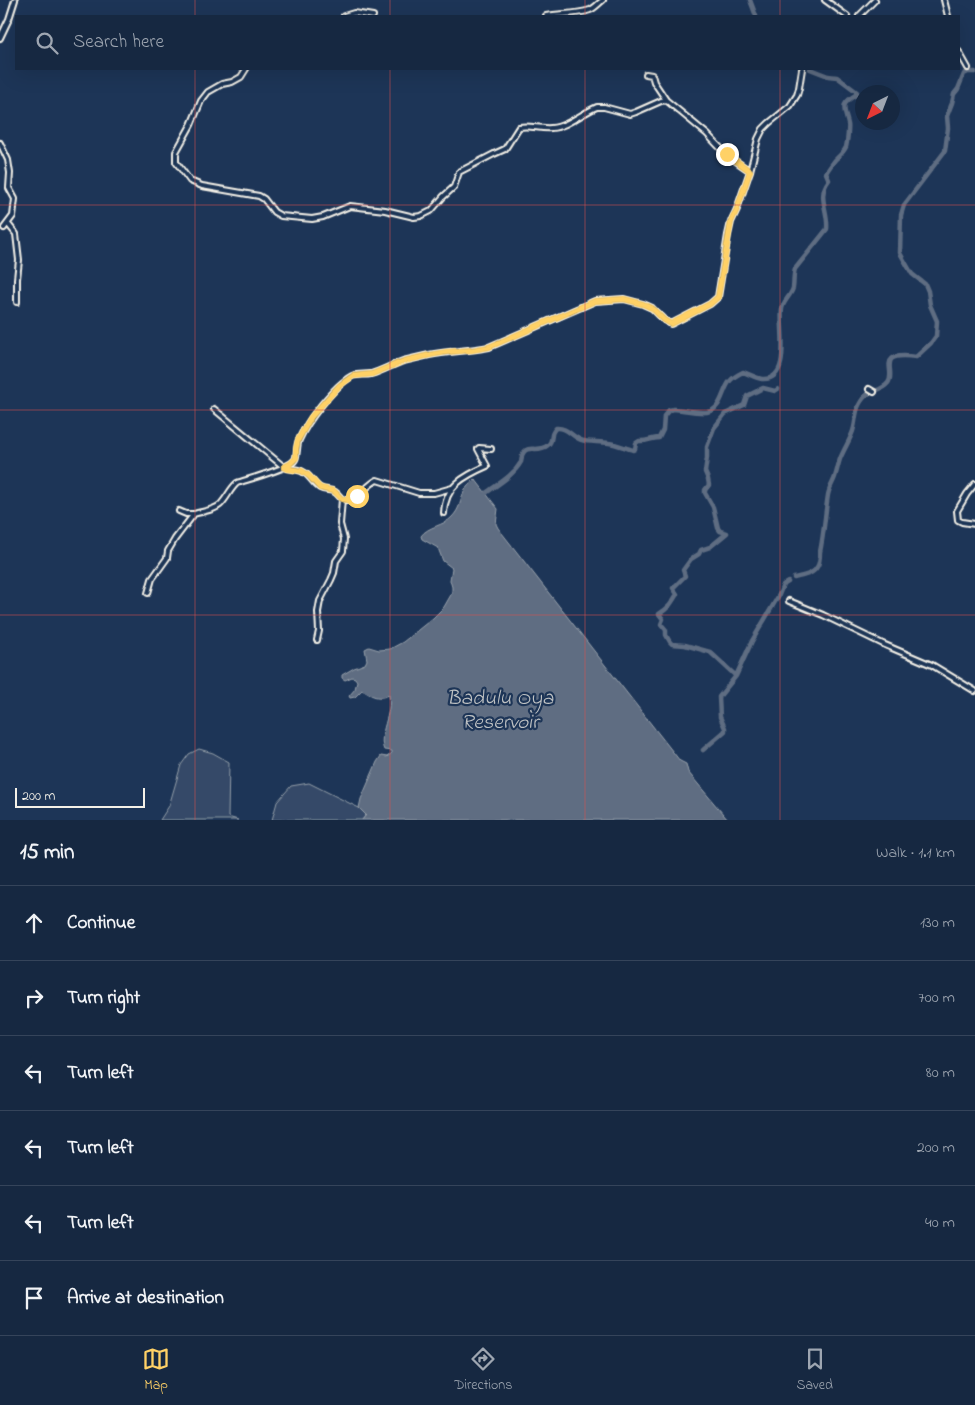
<!DOCTYPE html>
<html lang="en">
<head>
<meta charset="utf-8">
<style>
  :root { --surface:#162841; --page:#23344c; --text:#f1f3f6; --muted:#9ea6b1; --line:#35445a; --accent:#ffd166 }
  body { margin:0; font-family:"Indie Flower",sans-serif; background:var(--page); color:var(--text) }
  .compass { position:absolute; left:855px; top:85px; width:45px; height:45px; border-radius:50%; background:var(--surface); box-shadow:0 5px 20px #0002; rotate:222deg }
  .scale { position:absolute; left:15px; bottom:12px; width:130px; box-sizing:border-box; padding-left:5px; border:2px solid #f4f1e8; border-top:0; font-size:14px; line-height:18px; white-space:nowrap; color:#f4f1e8; -webkit-text-stroke:4px #1d3557; paint-order:stroke }
  .stop { position:absolute; width:15px; height:15px; margin:-11px; border:4px solid #ffd166; border-radius:50%; background:#fff }
  .stop.end { background:#ffd166; border-color:#fff; box-shadow:0 1px 5px #0008 }
  .list { margin:0; padding:0; list-style:none }
  h2 { display:flex; justify-content:space-between; align-items:center; height:65px; margin:0; padding:0 20px; font-size:21px }
  h2 small { font-size:16px; font-weight:400; color:var(--muted) }
  .list li { display:grid; grid-template-columns:32px 1fr auto; gap:15px; align-items:center; box-sizing:border-box; height:75px; padding:0 20px; border-top:1px solid var(--line) }
  .list b { display:block; font-size:19px; white-space:nowrap }
  .list em { font-size:16px; font-style:normal; color:var(--muted) }
  .icon { flex:none; width:28px; height:28px; fill:none; stroke:currentColor; stroke-width:2; stroke-linecap:round; stroke-linejoin:round }
  .map { position:relative; flex:none; width:975px; height:820px; overflow:hidden }
  .search { position:absolute; background:var(--surface); box-shadow:0 5px 20px #0002; left:15px; right:15px; top:15px; height:55px; display:flex; align-items:center; gap:12px; box-sizing:border-box; padding:0 18px; border-radius:0px; color:var(--muted); font-size:19px }
  .sheet { height:515px; background:var(--surface) }
  nav { display:flex; justify-content:space-around; align-items:center; box-sizing:border-box; height:70px; border-top:1px solid var(--line); background:var(--surface); font-size:14px; color:var(--muted) }
  nav a { display:grid; justify-items:center; gap:2px }
  nav .on { color:var(--accent) }
  .map>svg:first-child { display:block }
</style>
</head>
<body>
<div class="map">
<svg width="975" height="820" viewBox="0 0 975 820">
  <rect width="100%" height="100%" fill="#1d3557"/>
  <filter id="ink" filterUnits="userSpaceOnUse"><feTurbulence type="fractalNoise" baseFrequency=".02" numOctaves="2"/><feDisplacementMap in="SourceGraphic" scale="10" xChannelSelector="R" yChannelSelector="G"/><feConvolveMatrix kernelMatrix="1 2 1 2 8 2 1 2 1" color-interpolation-filters="sRGB"/></filter>
  <g filter="url(#ink)">
    <path fill="#354a67" stroke="#949ea8" d="M 199,749 L 213,753 L 229,762 L 228,817 L 238,820 L 160,820 L 169,806 L 181,765 L 189,754 Z
      M 309,783 L 359,808 L 366,815 L 362,820 L 272,820 L 277,802 L 291,786 Z"/>
    <path fill="#5e6d82" stroke="#9aa2ab" d="M 475,479 L 498,509 L 496,524 L 498,528 L 680,761 L 686,764 L 688,772 L 728,820 L 362,820 L 366,815 L 359,808 L 361,799 L 377,762 L 381,756 L 387,757 L 392,753 L 392,751 L 384,750 C 377,735 393,713 389,695 C 378,700 372,696 362,690 L 355,697 L 350,698 L 349,696 L 355,689 L 357,681 L 355,678 L 352,677 L 345,680 L 342,678 L 342,675 L 354,668 L 365,664 L 367,660 L 365,649 L 369,647 L 379,650 L 390,649 L 403,642 L 433,618 L 444,607 L 452,593 L 452,587 L 450,580 L 452,568 L 443,561 L 438,548 L 422,539 L 421,536 C 428,526 444,526 452,517 C 460,509 460,501 464,492 C 466,487 471,483 475,479 Z"/>
    <g fill="none" stroke-linecap="round" stroke-linejoin="round">
      <path stroke="#5e6d82" stroke-width="4.5" d="M 750,0 L 756,16
        M 486,493 C 498,484 513,476 521,462 C 522,459 521,455 524,452 C 528,445 539,453 548,445 C 552,442 551,439 552,435 C 552,433 555,429 556,428 C 567,427 571,436 581,440 C 589,443 600,441 609,443 C 617,444 625,448 633,450 L 635,449 L 636,443 L 639,441 C 647,442 651,438 659,438 L 663,430 L 664,416 L 669,410 L 674,409 C 684,410 697,413 707,412 C 722,410 722,390 730,381 C 733,377 739,374 743,372 C 749,374 756,378 762,379 C 793,381 779,327 782,309 C 783,301 791,296 793,288 C 794,282 793,276 795,269 L 827,229 C 829,210 816,197 829,180 L 826,173 C 829,168 832,164 835,160 C 839,156 844,152 846,147 C 847,144 849,127 848,124 C 844,107 839,105 857,94 L 857,92 L 837,77 L 828,76 L 810,69
        M 794,578 C 801,576 813,575 817,567 C 820,563 820,556 820,552 C 824,533 825,514 828,495 C 829,488 833,483 835,477 C 837,471 838,465 840,459 C 844,449 850,440 853,431 C 856,422 855,413 859,405 C 868,387 879,394 888,383 C 897,372 874,351 916,357 L 931,343 L 936,336 L 937,321 L 930,305 L 928,291 L 925,284 L 912,274 L 900,253 L 901,215 L 904,205 L 945,151 L 948,128 L 947,116 L 952,103 L 954,94 L 958,89 L 964,74 L 968,72 L 975,72
        M 736,676 L 710,652 L 685,645 L 672,644 L 670,642 L 666,635 L 666,630 L 661,624 L 663,619 L 659,614 C 669,608 671,604 677,594 L 673,588 L 685,576 L 683,570 L 691,559 L 699,554 L 701,550 L 710,547 L 727,533 L 720,531 L 718,528 L 713,507 L 705,493 L 705,490 L 709,485 L 708,479 L 705,472 L 707,458 L 707,447 L 714,428 L 725,414 L 744,405 L 747,396 L 763,388 L 775,391 L 778,389
        M 703,750 L 725,731 L 725,728 L 720,717 L 719,697 L 736,676 L 752,641 L 779,595 L 783,585 L 788,582"/>
      <defs>
        <path id="street" d="M 825,0 L 847,16
          M 944,0 L 948,16
          M 344,16 L 354,13 L 373,16
          M 546,16 C 560,13 576,15 590,10 C 595,8 599,3 603,0
          M 859,16 L 875,0
          M 0,38 L 9,19 L 15,0
          M 959,52 L 968,68
          M 246,69 L 241,77 L 232,82 L 222,84 L 208,92 L 201,101 L 191,125 L 176,152 L 176,162 L 190,181 L 202,186 L 259,196 L 264,199 L 274,212 L 281,216 L 312,219 L 323,217 L 350,206 L 385,210 L 414,217 L 421,216 L 431,211 L 443,197 L 454,187 L 459,172 L 494,154 L 505,149 L 519,127 C 530,125 540,129 551,128 C 567,127 582,113 597,107 L 604,107 L 630,114 L 636,112 L 661,101 L 666,100 L 707,134 L 727,155 L 750,171
          M 646,74 L 652,75 L 654,82 L 666,100
          M 0,143 L 8,160 L 10,173 L 9,188 L 15,199 L 13,216 L 4,228
          M 8,224 L 16,234 L 19,260 L 17,279 L 17,302
          M 869,389 L 874,392
          M 214,409 L 284,467 C 290,470 297,468 303,472 C 310,475 313,484 320,488 C 325,491 330,489 335,492 C 340,495 340,501 348,500 C 357,500 367,485 377,480 L 419,493 L 434,493 L 452,488
          M 975,484 L 967,494 L 957,511 L 958,520 L 962,522 L 975,524
          M 444,513 C 445,486 464,476 487,466 L 478,449 L 479,448 L 491,449
          M 194,514 C 202,511 213,511 220,505 C 227,498 230,489 237,483 C 249,479 287,469 294,461 C 298,457 296,446 299,440 C 307,421 334,386 352,376 C 358,374 365,375 371,374 C 382,371 392,365 403,361 C 412,359 420,357 429,355 C 449,351 469,351 489,347 L 595,301 L 624,299 L 643,304 L 652,308 L 664,320 L 671,324 L 710,304 L 718,297 L 728,235 L 731,222 L 737,209 L 750,171 L 758,139 L 763,129 L 769,123 L 790,106 L 797,95 L 799,88 L 802,69
          M 148,593 L 152,579 L 167,558 L 168,551 L 175,539 L 194,514 L 186,514 L 179,511
          M 789,601 L 823,615 L 885,645 L 932,665 L 975,691
          M 317,640 L 319,631 L 318,612 L 320,601 L 331,580 L 334,573 L 336,561 L 343,551 L 344,539 L 340,524 L 342,499"/>
      </defs>
      <use href="#street" stroke="#f4f1e8" stroke-width="8"/>
      <use href="#street" stroke="#1d3557" stroke-width="4"/>
    </g>
  </g>
  <g fill="none" stroke-linecap="round" stroke-linejoin="round" filter="url(#ink)">
    <path stroke="#ffd166" stroke-width="6" d="M 357,496 L 348,500 L 342,499 L 334,491 L 320,488 L 309,476 L 302,471 L 288,469 L 284,467 L 290,464 L 296,458 L 296,449 L 298,440 L 311,417 L 339,386 L 353,376 L 372,374 L 404,361 L 430,355 L 446,352 L 472,350 L 489,347 L 595,301 L 624,299 L 643,304 L 652,308 L 664,320 L 671,324 L 710,304 L 718,297 L 731,222 L 737,209 L 750,171 L 727,154"/>
  </g>
  <path fill="none" stroke="#dc504e" stroke-width="1" stroke-opacity="0.55" d="M 195,0 L 195,16M 390,0 L 390,16M 585,0 L 585,16M 780,0 L 780,16M 195,69 L 195,820M 390,69 L 390,820M 585,69 L 585,820M 780,69 L 780,820M 0,205 L 975,205M 0,410 L 975,410M 0,615 L 975,615"/>
  <g text-anchor="middle" stroke-width="4.5" stroke-linejoin="round" paint-order="stroke">
    <g font-size="21" font-style="italic" fill="#c0c3c4" stroke="#1d3557">
      <text x="500" y="704">Badulu Oya<tspan x="500" dy="24">Reservoir</tspan></text>
    </g>
  </g>
</svg>
<svg class="compass" viewBox="-18 -18 36 36"><path d="M0-13l5 13h-10z" fill="#e53935"/><path d="M0 13l5-13h-10z" fill="#9ea6b1"/></svg>
<div class="scale">200 m</div>
<div class="stop" style="left:357px;top:496px"></div>
<div class="stop end" style="left:727px;top:154px"></div>
<div class="search"><svg class="icon" aria-label="search" viewBox="0 0 24 24"><circle cx="10" cy="10" r="6"/><path d="M15 15l6 6"/></svg>Search here</div>
</div>
<section class="sheet">
<h2>15 min<small>Walk · 1.1 km</small></h2>
<ul class="list">
<li><svg class="icon" aria-label="ahead" viewBox="0 0 24 24"><path d="M12 20V5M6 11l6-6 6 6"/></svg><div><b>Continue</b></div><em>130 m</em></li>
<li><svg class="icon" aria-label="right" viewBox="0 0 24 24"><path d="M7 20v-9h11M14 6l5 5-5 5"/></svg><div><b>Turn right</b></div><em>700 m</em></li>
<li><svg class="icon" aria-label="left" viewBox="0 0 24 24"><path d="M17 20v-9H6M10 6l-5 5 5 5"/></svg><div><b>Turn left</b></div><em>80 m</em></li>
<li><svg class="icon" aria-label="left" viewBox="0 0 24 24"><path d="M17 20v-9H6M10 6l-5 5 5 5"/></svg><div><b>Turn left</b></div><em>200 m</em></li>
<li><svg class="icon" aria-label="left" viewBox="0 0 24 24"><path d="M17 20v-9H6M10 6l-5 5 5 5"/></svg><div><b>Turn left</b></div><em>40 m</em></li>
<li><svg class="icon" aria-label="arrive" viewBox="0 0 24 24"><path d="M6 21V4h12l-3 4 3 4H6"/></svg><div><b>Arrive at destination</b></div></li>
</ul>
</section>
<nav>
<a class="on"><svg class="icon" aria-label="map" viewBox="0 0 24 24"><path d="M3 6l6-2 6 2 6-2v14l-6 2-6-2-6 2zM9 4v14M15 6v14"/></svg>Map</a>
<a><svg class="icon" aria-label="directions" viewBox="0 0 24 24"><path d="M12 3l9 9-9 9-9-9zM9 14v-3h6M13 9l2 2-2 2"/></svg>Directions</a>
<a><svg class="icon" aria-label="saved" viewBox="0 0 24 24"><path d="M7 4h10v16l-5-4-5 4z"/></svg>Saved</a>
</nav>
</body>
</html>
